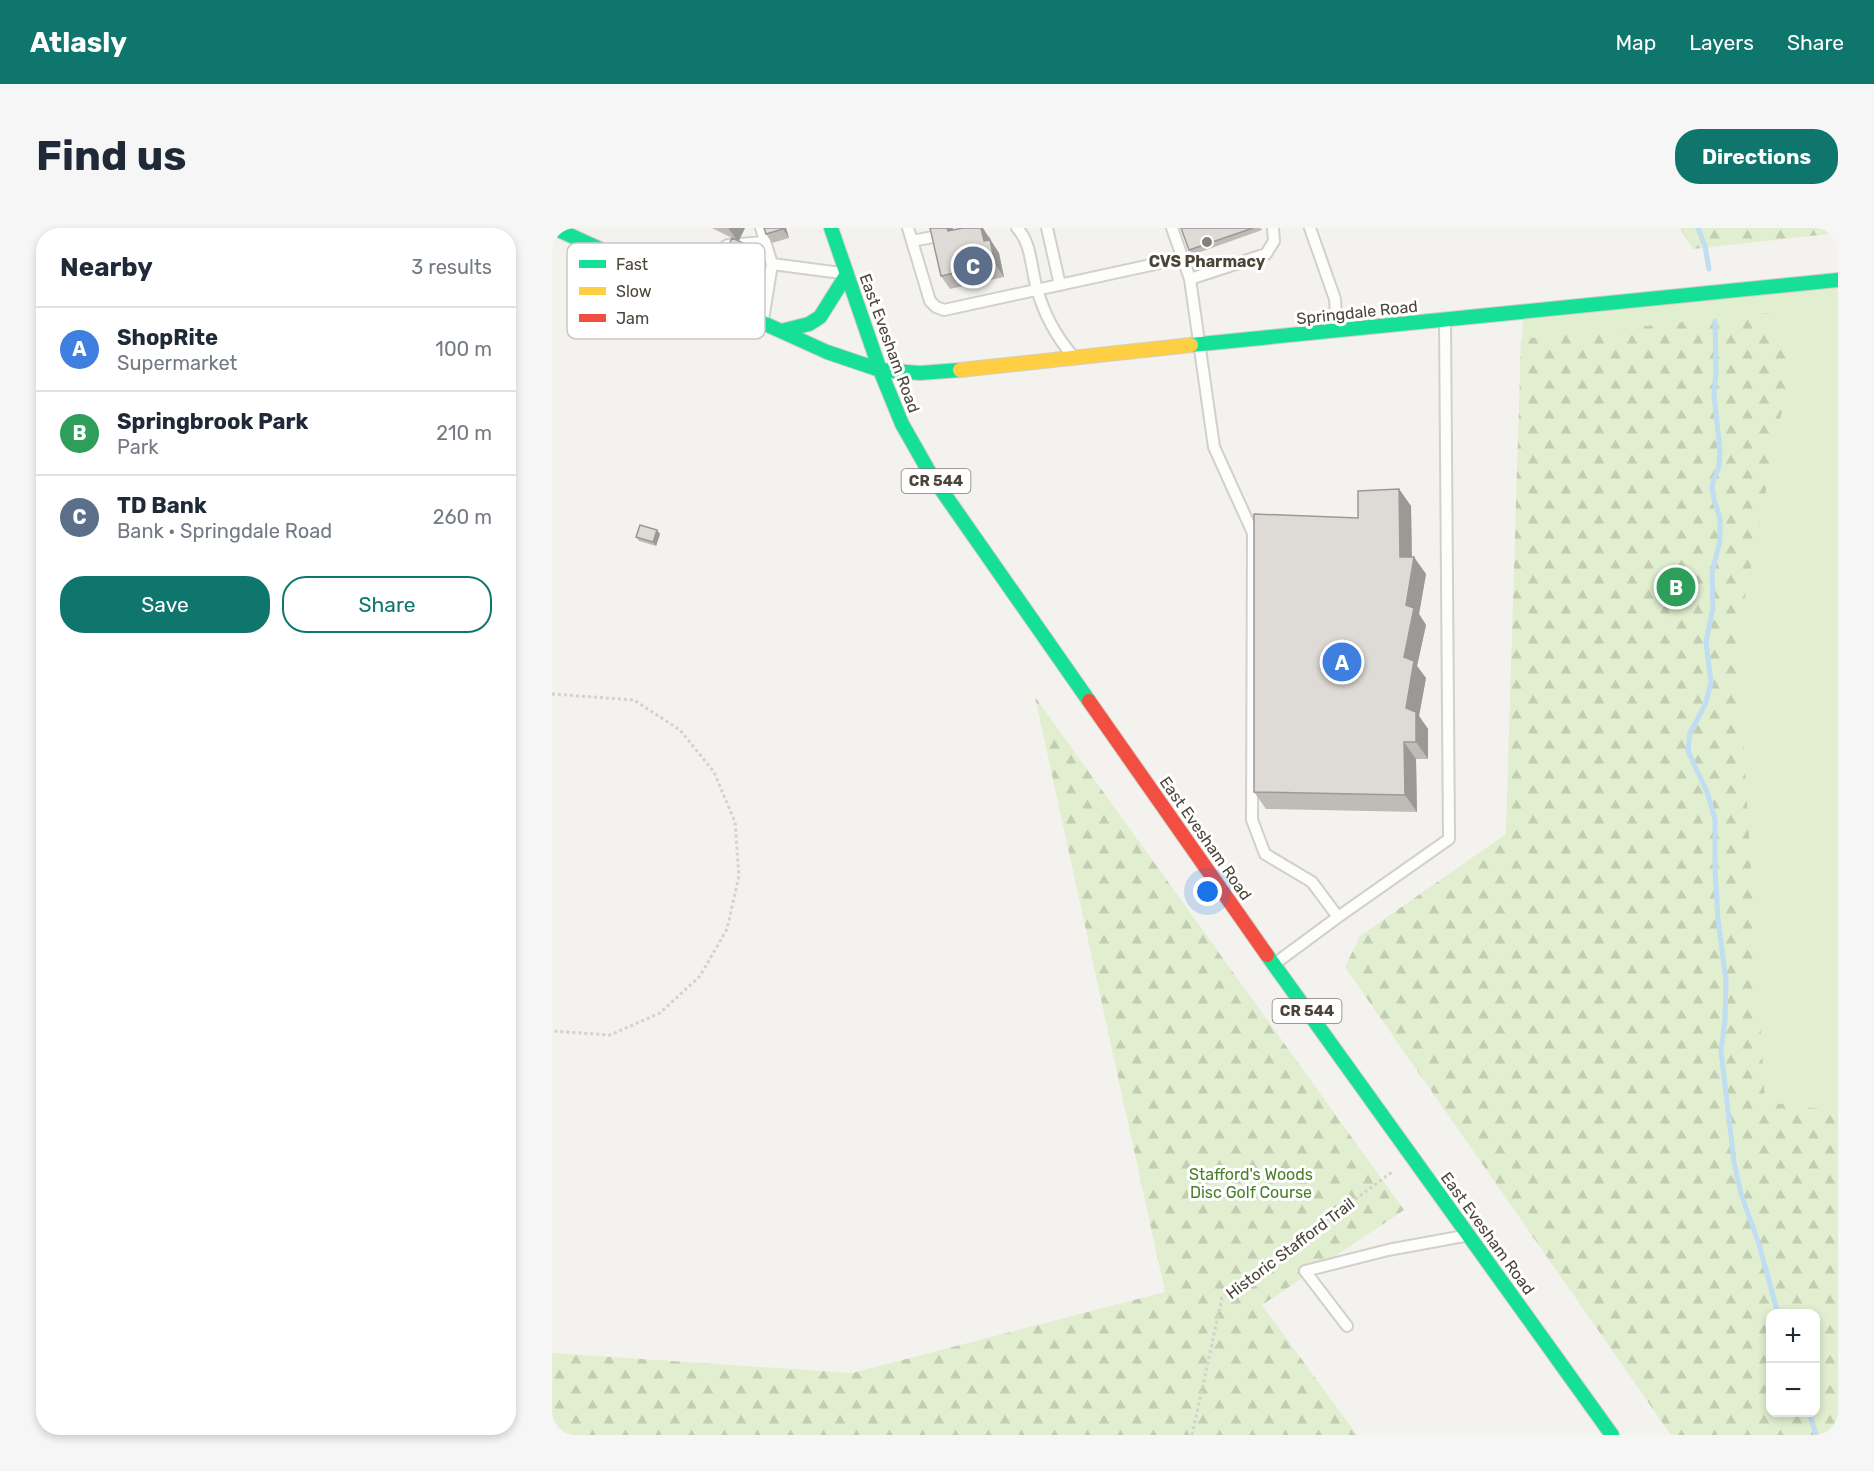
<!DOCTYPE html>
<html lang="en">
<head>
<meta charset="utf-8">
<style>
  :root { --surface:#fff; --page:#f6f6f7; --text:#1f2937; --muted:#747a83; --line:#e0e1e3; --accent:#0f766e }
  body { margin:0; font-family:Rubik,sans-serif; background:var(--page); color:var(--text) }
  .controls { position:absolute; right:18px; bottom:18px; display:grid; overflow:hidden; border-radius:12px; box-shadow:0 3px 9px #0003 }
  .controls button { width:54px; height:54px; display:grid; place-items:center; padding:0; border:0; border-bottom:2px solid var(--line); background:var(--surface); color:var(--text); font:30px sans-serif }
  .you { position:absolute; left:656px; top:664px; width:21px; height:21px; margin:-15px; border:4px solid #fff; border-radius:50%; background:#1a73e8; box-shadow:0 0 0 9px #1a73e833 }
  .badge { display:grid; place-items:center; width:39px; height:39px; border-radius:50%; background:var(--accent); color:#fff; font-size:20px; font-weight:700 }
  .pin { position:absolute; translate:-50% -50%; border:3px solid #fff; box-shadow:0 2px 6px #0006 }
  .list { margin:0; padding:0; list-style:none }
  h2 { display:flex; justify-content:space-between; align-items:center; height:78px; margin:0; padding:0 24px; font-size:26px }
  h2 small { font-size:20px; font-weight:400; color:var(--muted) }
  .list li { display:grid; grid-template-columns:39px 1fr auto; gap:18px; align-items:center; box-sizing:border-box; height:84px; padding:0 24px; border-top:2px solid var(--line) }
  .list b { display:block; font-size:22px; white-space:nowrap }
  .list p { margin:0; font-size:20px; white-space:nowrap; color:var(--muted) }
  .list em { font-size:20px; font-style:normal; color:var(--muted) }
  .actions { display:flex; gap:12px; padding:18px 24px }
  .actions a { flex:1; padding:14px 0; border:2px solid var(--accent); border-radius:24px; text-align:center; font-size:21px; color:var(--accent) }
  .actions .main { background:var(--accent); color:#fff }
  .map { position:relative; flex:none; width:1286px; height:1207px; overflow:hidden; border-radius:24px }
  header { display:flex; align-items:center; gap:36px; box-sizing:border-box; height:84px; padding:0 30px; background:var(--accent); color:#fff }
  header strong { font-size:28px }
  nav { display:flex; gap:33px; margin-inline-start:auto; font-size:21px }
  .intro { display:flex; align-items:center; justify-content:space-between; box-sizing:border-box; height:144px; padding:0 36px }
  h1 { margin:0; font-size:42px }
  .button { padding:15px 27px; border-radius:24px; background:var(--accent); color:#fff; font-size:21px; font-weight:700 }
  main { display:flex; gap:36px; padding:0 36px }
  aside { flex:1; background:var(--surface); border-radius:24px; box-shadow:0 3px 9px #0003 }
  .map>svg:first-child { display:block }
</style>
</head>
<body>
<header>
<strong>Atlasly</strong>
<nav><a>Map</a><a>Layers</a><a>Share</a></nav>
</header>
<div class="intro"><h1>Find us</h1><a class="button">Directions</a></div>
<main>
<aside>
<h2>Nearby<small>3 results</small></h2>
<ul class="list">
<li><span class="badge" style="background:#3f7fe0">A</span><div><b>ShopRite</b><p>Supermarket</p></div><em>100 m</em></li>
<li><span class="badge" style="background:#2e9e5b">B</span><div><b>Springbrook Park</b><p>Park</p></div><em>210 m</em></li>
<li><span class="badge" style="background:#5c6f8a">C</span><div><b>TD Bank</b><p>Bank · Springdale Road</p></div><em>260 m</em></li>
</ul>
<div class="actions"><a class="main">Save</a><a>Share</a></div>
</aside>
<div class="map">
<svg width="1286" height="1207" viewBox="0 0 1286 1207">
  <defs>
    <pattern id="forest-firs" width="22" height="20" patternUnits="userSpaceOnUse" patternTransform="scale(1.5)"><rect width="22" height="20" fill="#e1eecf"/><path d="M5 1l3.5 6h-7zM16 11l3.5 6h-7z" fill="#c3cdb2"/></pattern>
  </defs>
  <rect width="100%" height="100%" fill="#f4f2ee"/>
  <path fill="#e1eecf" d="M 1286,52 L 1286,913 L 1157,943 L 954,606 L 971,84 Z"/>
  <path fill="url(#forest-firs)" fill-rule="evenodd" d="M 1128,0 L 1286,0 L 1286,5 L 1141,21 Z
    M 1217,85 L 1239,137 L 1185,409 L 1213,874 L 1286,883 L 1286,1207 L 1119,1207 L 793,739 L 808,708 L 954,606 L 969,111 ZM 1218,1086 L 1264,1086 L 1264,1184 L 1218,1184 Z
    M 483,469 L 852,982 L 710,1077 L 805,1207 L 0,1207 L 0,1125 L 300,1145 L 613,1064 Z"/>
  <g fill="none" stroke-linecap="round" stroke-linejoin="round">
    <path stroke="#c0ddf1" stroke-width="5" d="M 1146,0 L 1153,18 L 1157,41
      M 1163,93 L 1164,144 L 1162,167 L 1168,223 L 1167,238 L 1160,257 L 1162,272 L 1168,290 L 1168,312 L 1160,345 L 1161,380 L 1154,414 L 1159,455 L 1153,477 L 1138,505 L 1136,523 L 1155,564 L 1163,591 L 1163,642 L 1166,692 L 1174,753 L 1173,793 L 1169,823 L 1182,934 L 1189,966 L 1207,1016 L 1226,1086
      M 1257,1184 L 1264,1207"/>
    <defs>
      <path id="lane" d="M 209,0 L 220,36 L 289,45
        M 356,0 L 378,73 L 384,79 L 392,82 L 631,30
        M 465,0 C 480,15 479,42 485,61 C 492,86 503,107 520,127
        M 495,0 L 508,57
        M 620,0 L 638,51 L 662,219 L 701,305 L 700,592 L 713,626 L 760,654 L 786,689 L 725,734
        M 758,0 L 783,71 L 785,102
        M 360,13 L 386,8
        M 123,51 L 176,17 L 213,14
        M 638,51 L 714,26 L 722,13 L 721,0
        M 211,92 L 220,36
        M 786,689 L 897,611 L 893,93
        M 795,1098 L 753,1043 L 836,1022 L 912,1008"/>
      <path id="fast" d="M 2,0 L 275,124 L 328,142 L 368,145 L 408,142
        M 279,0 L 328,142 L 350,196 L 379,247 L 537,473
        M 229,103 L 257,96 L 268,89 L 295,46
        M 639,117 L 1286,52
        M 715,727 L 1060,1207"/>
      <path id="slow" d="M 408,142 L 639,117"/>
      <path id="jam" d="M 537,473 L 715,727"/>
    </defs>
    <use href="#lane" stroke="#d2d0cb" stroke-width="14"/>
    <use href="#fast" stroke="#d3cfc5" stroke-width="16"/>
    <use href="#slow" stroke="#d3cfc5" stroke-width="16"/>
    <use href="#jam" stroke="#d3cfc5" stroke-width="16"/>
    <path stroke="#d3d2cc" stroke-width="3" stroke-dasharray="3 3" stroke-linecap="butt" d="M 0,466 L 82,472 L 128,502 L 162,544 L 183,594 L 187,648 L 175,701 L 148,748 L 108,785 L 58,807 L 0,803
      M 640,1207 L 670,1070 L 840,944"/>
    <use href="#lane" stroke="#fdfdfc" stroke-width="10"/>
    <use href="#fast" stroke="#16e098" stroke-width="14"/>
    <use href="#slow" stroke="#ffcf43" stroke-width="14"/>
    <use href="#jam" stroke="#f24e42" stroke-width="14"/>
  </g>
  <path fill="#bfbcb8" d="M 160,0 L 193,0 L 187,13 L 204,27 L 196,43 L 179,35 L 173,26 L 180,10 Z
    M 212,0 L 234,0 L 237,10 L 220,15 L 214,6 Z
    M 629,0 L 709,0 L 710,2 L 640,27 L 637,22 Z
    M 402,2 L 438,9 L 438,13 L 447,25 L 452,49 L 398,61 L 389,48 Z
    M 847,261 L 859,278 L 860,329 L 874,346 L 867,386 L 874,397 L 865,438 L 874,450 L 867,488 L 876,501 L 876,531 L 864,531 L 865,584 L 714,581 L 702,564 L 806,290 Z
    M 108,306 L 104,318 L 87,313 L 84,309 Z"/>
  <path fill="#9b9996" d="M 177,0 L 193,0 L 186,14 L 177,1 Z
    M 231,0 L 234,0 L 237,10 L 231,1 Z
    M 395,0 L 401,0 L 405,16 L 396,3 Z
    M 429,0 L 431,0 L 447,25 L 452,49 L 443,36 L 432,13 Z
    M 198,18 L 204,27 L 196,43 L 190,34 Z
    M 847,261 L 859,278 L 860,343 L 862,329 L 874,346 L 867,386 L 874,397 L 865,438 L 874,450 L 867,488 L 876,501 L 876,531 L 864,514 L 854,480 L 852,429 L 854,377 L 848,329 Z
    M 105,302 L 108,306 L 104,318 L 101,314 Z
    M 852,514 L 864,531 L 865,584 L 853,567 Z"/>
  <path fill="#dedbd6" stroke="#9b9996" stroke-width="1.5" d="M 212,0 L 231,0 L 231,1 L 214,6 Z
    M 378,0 L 395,0 L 396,3 L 411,0 L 429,0 L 432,13 L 438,12 L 443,36 L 389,48 Z
    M 629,0 L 701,0 L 637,22 Z
    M 180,10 L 198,18 L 190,34 L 173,26 Z
    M 847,261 L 848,329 L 862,329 L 854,377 L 862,380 L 852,429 L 862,433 L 854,480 L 864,484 L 864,514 L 852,514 L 853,567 L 702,564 L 702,286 L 806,290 L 806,263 Z
    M 88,297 L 105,302 L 101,314 L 84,309 Z"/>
  <circle fill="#868178" stroke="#fff" stroke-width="2" cx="655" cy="14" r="6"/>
  <g text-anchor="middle" stroke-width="6" stroke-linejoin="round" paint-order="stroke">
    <g fill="#fff" stroke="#817c74" stroke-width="1.5">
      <rect x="349.5" y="241" width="69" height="24" rx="4.5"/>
      <rect x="720.5" y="771" width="69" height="24" rx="4.5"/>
    </g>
    <g font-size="15" font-weight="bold" fill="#4b4439">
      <text x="384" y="258">CR 544</text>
      <text x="755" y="788">CR 544</text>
    </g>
    <g font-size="16" font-weight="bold" fill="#4b4439" stroke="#fff">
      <text x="655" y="39">CVS Pharmacy</text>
    </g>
    <g font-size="16" fill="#4b4439" stroke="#fff">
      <text transform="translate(805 84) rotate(-6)" y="6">Springdale Road</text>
      <text transform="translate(338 115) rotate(70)" y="6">East Evesham Road</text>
      <text transform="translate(654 610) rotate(55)" y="6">East Evesham Road</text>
      <text transform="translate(936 1005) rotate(54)" y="6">East Evesham Road</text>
      <text transform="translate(738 1020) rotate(-37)" y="6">Historic Stafford Trail</text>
    </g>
    <g font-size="16" fill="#4a7f2a" stroke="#fff">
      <text x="699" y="952">Stafford's Woods<tspan x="699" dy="18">Disc Golf Course</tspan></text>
    </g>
  </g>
  <rect x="15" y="15" width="198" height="96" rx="9" fill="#fff" stroke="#c9c7c4" stroke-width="1.5"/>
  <rect x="27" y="32" width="27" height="8" fill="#16e098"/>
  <rect x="27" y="59" width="27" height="8" fill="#ffcf43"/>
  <rect x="27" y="86" width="27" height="8" fill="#f24e42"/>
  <g font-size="16" fill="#4b4439">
    <text x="64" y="42">Fast</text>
    <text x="64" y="69">Slow</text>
    <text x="64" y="96">Jam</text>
  </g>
</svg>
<div class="controls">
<button>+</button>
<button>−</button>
</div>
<div class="you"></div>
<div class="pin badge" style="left:790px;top:434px;background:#3f7fe0">A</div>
<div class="pin badge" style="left:1124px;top:359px;background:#2e9e5b">B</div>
<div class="pin badge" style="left:421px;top:38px;background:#5c6f8a">C</div>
</div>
</main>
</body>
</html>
